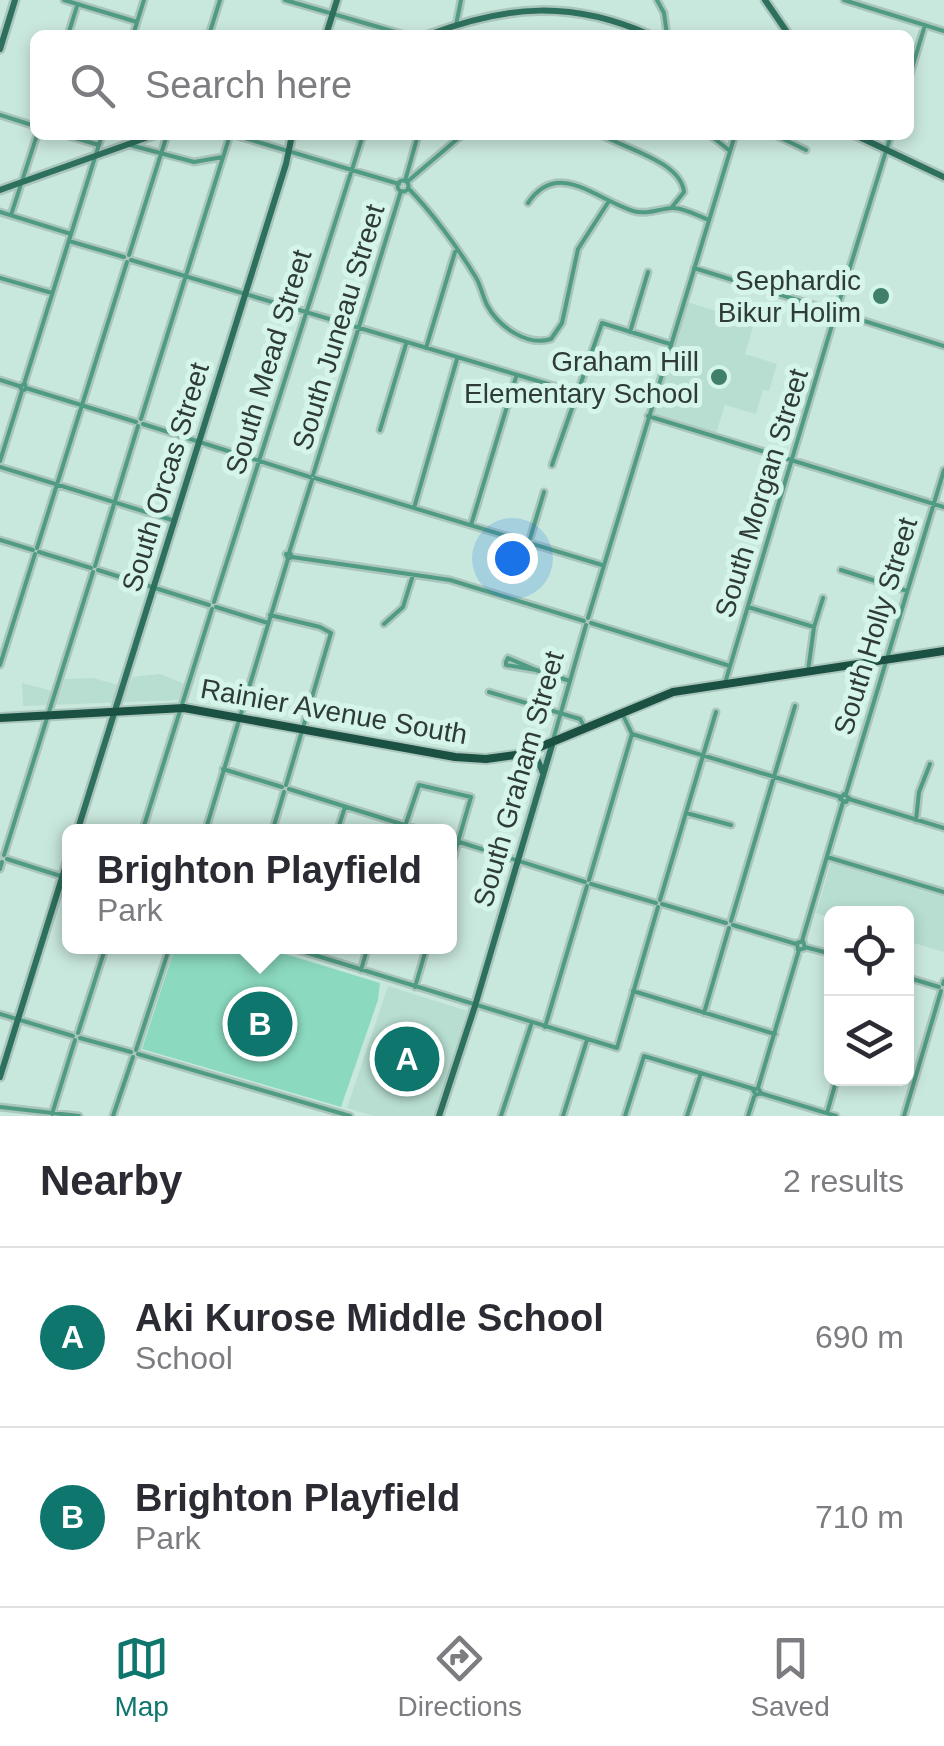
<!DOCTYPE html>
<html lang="en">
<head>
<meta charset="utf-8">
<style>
  :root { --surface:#fff; --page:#f2f2f3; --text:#2b2b33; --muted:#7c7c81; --line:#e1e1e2; --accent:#0f766e }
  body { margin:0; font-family:Arial,sans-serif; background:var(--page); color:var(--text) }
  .controls { position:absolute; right:30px; bottom:30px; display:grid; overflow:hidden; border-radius:15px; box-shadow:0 5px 15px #0003 }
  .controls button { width:90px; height:90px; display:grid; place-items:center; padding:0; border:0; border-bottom:2px solid var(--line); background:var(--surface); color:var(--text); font:50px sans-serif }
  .you { position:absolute; left:512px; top:558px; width:35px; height:35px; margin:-25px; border:8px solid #fff; border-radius:50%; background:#1a73e8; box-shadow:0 0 0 15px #1a73e833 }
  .badge { display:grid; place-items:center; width:65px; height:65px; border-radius:50%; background:var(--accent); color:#fff; font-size:32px; font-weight:700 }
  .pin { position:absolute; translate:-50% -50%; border:5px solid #fff; box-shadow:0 2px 10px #0006 }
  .popup { position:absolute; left:62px; top:824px; width:395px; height:130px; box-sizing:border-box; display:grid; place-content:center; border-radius:15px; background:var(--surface); filter:drop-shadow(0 2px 8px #0005); font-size:32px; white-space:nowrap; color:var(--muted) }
  .popup b { font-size:38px; color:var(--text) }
  .popup::after { content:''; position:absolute; left:50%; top:100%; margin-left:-20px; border:20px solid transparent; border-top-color:var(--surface) }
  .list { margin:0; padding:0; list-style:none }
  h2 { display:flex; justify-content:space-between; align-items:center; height:130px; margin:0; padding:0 40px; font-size:42px }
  h2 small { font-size:32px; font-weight:400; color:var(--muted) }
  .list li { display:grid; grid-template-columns:65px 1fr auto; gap:30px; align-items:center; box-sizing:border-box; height:180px; padding:0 40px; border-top:2px solid var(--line) }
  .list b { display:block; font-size:38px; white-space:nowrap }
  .list p { margin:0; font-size:32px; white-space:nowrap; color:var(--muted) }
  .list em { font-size:32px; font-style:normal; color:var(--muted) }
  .icon { flex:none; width:55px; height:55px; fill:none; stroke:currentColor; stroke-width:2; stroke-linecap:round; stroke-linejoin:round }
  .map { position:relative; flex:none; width:944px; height:1116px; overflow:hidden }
  .search { position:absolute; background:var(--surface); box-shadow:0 5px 15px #0003; left:30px; right:30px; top:30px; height:110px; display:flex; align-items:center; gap:25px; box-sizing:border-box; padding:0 35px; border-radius:15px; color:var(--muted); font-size:38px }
  .sheet { height:490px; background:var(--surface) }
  nav { display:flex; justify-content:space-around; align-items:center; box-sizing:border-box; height:140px; border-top:2px solid var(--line); background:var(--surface); font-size:28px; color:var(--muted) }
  nav a { display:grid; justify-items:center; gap:5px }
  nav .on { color:var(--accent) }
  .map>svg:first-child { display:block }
</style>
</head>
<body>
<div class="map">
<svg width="944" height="1116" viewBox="0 0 944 1116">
  <rect width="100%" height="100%" fill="#c9e8dd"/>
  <path fill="#b7ded0" d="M 687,302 L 754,323 L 745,354 L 777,364 L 769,391 L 763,390 L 756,414 L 725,405 L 716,433 L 653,413 Z
    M 160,674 L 185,684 L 178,700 L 23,706 L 22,683 L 60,693 L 65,679 L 93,678 L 128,688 L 133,677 Z
    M 831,863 L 944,897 L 944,952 L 907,941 L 906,914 L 832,914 L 831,918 L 816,913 Z
    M 388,986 L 467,1011 L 433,1116 L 374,1116 L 347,1108 Z"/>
  <path fill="#8bdac0" d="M 175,947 L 262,947 L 380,983 L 378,1000 L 341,1107 L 142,1049 Z"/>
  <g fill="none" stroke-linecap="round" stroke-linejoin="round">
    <defs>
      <path id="street" d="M 64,0 L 137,22
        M 285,0 L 406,35
        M 657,0 L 664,13 L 667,35
        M 844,0 L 944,31
        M 456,25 L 461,0
        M 68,35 L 77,6
        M 133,35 L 144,0
        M 209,35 L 220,0
        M 909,78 L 925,25
        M 0,115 L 35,126
        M 65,135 L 99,145
        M 234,135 L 399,184
        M 602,135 C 626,149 681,162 684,192 L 672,207
        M 710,135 L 730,151
        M 775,135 L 806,150
        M 130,145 L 194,162 L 223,157
        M397.5 186a5.5 5.5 0 1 1 11 0a5.5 5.5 0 1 1-11 0Z
        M 405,181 L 418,135
        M 407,182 L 462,135
        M 408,188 C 431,211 458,248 475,276 C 481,285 482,295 487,305 C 498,326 527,347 551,339 L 562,323 L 578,249 L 609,201
        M 528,203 C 558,159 595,199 633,211 C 647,215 658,209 672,208 C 682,207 699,216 709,220
        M 0,212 L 71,234
        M 11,215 L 37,135
        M 69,241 L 124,257
        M 129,255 L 167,135
        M 131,260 L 575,392
        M 694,268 L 833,311
        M 0,278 L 52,293
        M 837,309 L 891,135
        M 839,313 L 944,346
        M 630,332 L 648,272
        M 426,348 L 455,252
        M 0,380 L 19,386
        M 24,384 L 102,135
        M 25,384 L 26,389 L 22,391 L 20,386 Z
        M 26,388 L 136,422
        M 648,416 L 944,507
        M 141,419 L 230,135
        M 143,424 L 310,477
        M 380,430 L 406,344
        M 0,461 L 22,391
        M 552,465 L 602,323 L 670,344
        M 0,467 L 172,520
        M 313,475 L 401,191
        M 315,478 L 602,565
        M 414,508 L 457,359
        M 471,525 L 516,377
        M 0,540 L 33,550
        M 529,542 L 544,492
        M 37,548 L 127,262
        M 39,552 L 91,568
        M 289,553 L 312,480
        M 290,553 L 292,557 L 288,559 L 286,554 Z
        M 292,557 L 450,580 L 584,621
        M 95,566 L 138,426
        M 98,570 L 209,605
        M 841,570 L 907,591
        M 214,602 L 363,135
        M 216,607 L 268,623
        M 748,607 L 814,627
        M 270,615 L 320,627 L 331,633 L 286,785
        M 588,618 L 735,135
        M 591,623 L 730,666
        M 384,624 L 403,607 L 413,575
        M 0,665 L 35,554
        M 536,670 L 508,658 L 506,662 L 506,665 L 536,670 L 570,681
        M 808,671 L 814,627 L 823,598
        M 725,683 L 835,315
        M 489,692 L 580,719 L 585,728
        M 632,734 L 841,797
        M 553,740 L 586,625
        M 223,769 L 282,787
        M 289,789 L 427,832
        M 844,794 L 849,798 L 846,802 L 840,799 Z
        M 846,794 L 944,470
        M 849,799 L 944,828
        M 686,813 L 731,825
        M 916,820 L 919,792 L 930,764
        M 142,832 L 212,609
        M 205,832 L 288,559
        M 272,832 L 284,792
        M 337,832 L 345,807
        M 403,832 L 419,785 L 471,797 L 450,869
        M 450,839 L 585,882
        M 4,855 L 93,572
        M 827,857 L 944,892
        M 7,859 L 70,879
        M 0,869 L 2,862
        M 589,880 L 632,734 L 622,713
        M 591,884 L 656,903
        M 660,900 L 716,712
        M 662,904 L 726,923
        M 731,921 L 795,706
        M 733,925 L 796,944
        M 802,941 L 843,802
        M 803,941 L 805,948 L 798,950 L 797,943 Z
        M 285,946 L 617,1048 L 658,907
        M 805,947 L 832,954
        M 361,970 L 368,946
        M 906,977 L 939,987
        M 943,984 L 944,981
        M 415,987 L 427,946
        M 633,991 L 775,1034
        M 704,1013 L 729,928
        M 0,1014 L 73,1036
        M 545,1027 L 587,886
        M 78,1033 L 106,946
        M 80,1038 L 131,1052
        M 136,1050 L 170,946
        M 138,1054 L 350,1116
        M 758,1088 L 799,950
        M 758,1088 L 761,1093 L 756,1095 L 753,1090 Z
        M 760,1093 L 836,1116
        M 0,1107 L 79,1116
        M 827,1113 L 837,1078
        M 52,1114 L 75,1040
        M 113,1116 L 133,1057
        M 501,1116 L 531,1025
        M 563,1116 L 587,1040
        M 625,1116 L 644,1056 L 754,1089
        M 687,1116 L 701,1073
        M 748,1116 L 754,1097
        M 904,1116 L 941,991"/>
      <path id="secondary" d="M 765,0 L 789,35
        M 326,35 L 337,0
        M 428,35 C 507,5 572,0 650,35
        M 0,49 L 15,0
        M 855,135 L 944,177
        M 0,190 L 154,135
        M 526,753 L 538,761 L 543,773
        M 77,832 L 286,164 L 292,135
        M 0,1077 L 70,852
        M 439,1116 L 475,1006 L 552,745"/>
      <path id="primary" d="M 0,718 L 184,708 L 455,757 L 486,759 L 523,754 L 673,692 L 944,651"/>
    </defs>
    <use href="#street" stroke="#aac5bc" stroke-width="9"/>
    <use href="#secondary" stroke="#aac5bc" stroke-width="11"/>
    <use href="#primary" stroke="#aac5bc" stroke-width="12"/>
    <use href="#street" stroke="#509b84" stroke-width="4"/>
    <use href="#secondary" stroke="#2d705d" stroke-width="6"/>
    <use href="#primary" stroke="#1b5142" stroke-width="8"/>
  </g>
  <g fill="#407f6c" stroke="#d6f5ea" stroke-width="4">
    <circle cx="881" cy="296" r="10"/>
    <circle cx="719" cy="377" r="10"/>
  </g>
  <g text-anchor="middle" stroke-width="10" stroke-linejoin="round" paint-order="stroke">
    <g font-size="28" fill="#2f3b37" stroke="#d6f5ea" text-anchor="end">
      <text x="861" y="290">Sephardic<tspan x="861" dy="32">Bikur Holim</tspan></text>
      <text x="699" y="371">Graham Hill<tspan x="699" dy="32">Elementary School</tspan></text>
    </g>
    <g font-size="28" fill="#2f3b37" stroke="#d6f5ea">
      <text transform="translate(338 327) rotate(-73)" y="10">South Juneau Street</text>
      <text transform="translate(268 362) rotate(-73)" y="10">South Mead Street</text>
      <text transform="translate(165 477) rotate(-73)" y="10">South Orcas Street</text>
      <text transform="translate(761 493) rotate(-73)" y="10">South Morgan Street</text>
      <text transform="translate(875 626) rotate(-73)" y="10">South Holly Street</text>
      <text transform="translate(334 711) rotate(10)" y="10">Rainier Avenue South</text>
      <text transform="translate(518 779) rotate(-74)" y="10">South Graham Street</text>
    </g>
  </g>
</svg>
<div class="controls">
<button><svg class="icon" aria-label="locate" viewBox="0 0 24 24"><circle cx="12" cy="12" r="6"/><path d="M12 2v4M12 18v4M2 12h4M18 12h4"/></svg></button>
<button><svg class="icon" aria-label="layers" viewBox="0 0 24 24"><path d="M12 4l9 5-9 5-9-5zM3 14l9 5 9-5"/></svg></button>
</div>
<div class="you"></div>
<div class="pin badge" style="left:407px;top:1059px">A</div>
<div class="pin badge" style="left:260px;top:1024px">B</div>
<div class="popup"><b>Brighton Playfield</b>Park</div>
<div class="search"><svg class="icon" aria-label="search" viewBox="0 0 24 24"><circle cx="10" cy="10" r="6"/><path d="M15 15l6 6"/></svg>Search here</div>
</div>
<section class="sheet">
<h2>Nearby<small>2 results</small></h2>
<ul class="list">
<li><span class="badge">A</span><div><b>Aki Kurose Middle School</b><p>School</p></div><em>690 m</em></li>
<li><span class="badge">B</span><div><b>Brighton Playfield</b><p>Park</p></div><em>710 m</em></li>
</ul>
</section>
<nav>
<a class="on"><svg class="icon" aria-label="map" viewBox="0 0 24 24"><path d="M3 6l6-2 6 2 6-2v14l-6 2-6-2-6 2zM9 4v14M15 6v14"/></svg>Map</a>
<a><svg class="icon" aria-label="directions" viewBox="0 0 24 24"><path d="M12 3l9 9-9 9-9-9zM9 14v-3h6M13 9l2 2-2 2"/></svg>Directions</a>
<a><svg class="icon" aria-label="saved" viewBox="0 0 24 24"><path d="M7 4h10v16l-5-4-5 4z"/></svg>Saved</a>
</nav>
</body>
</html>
